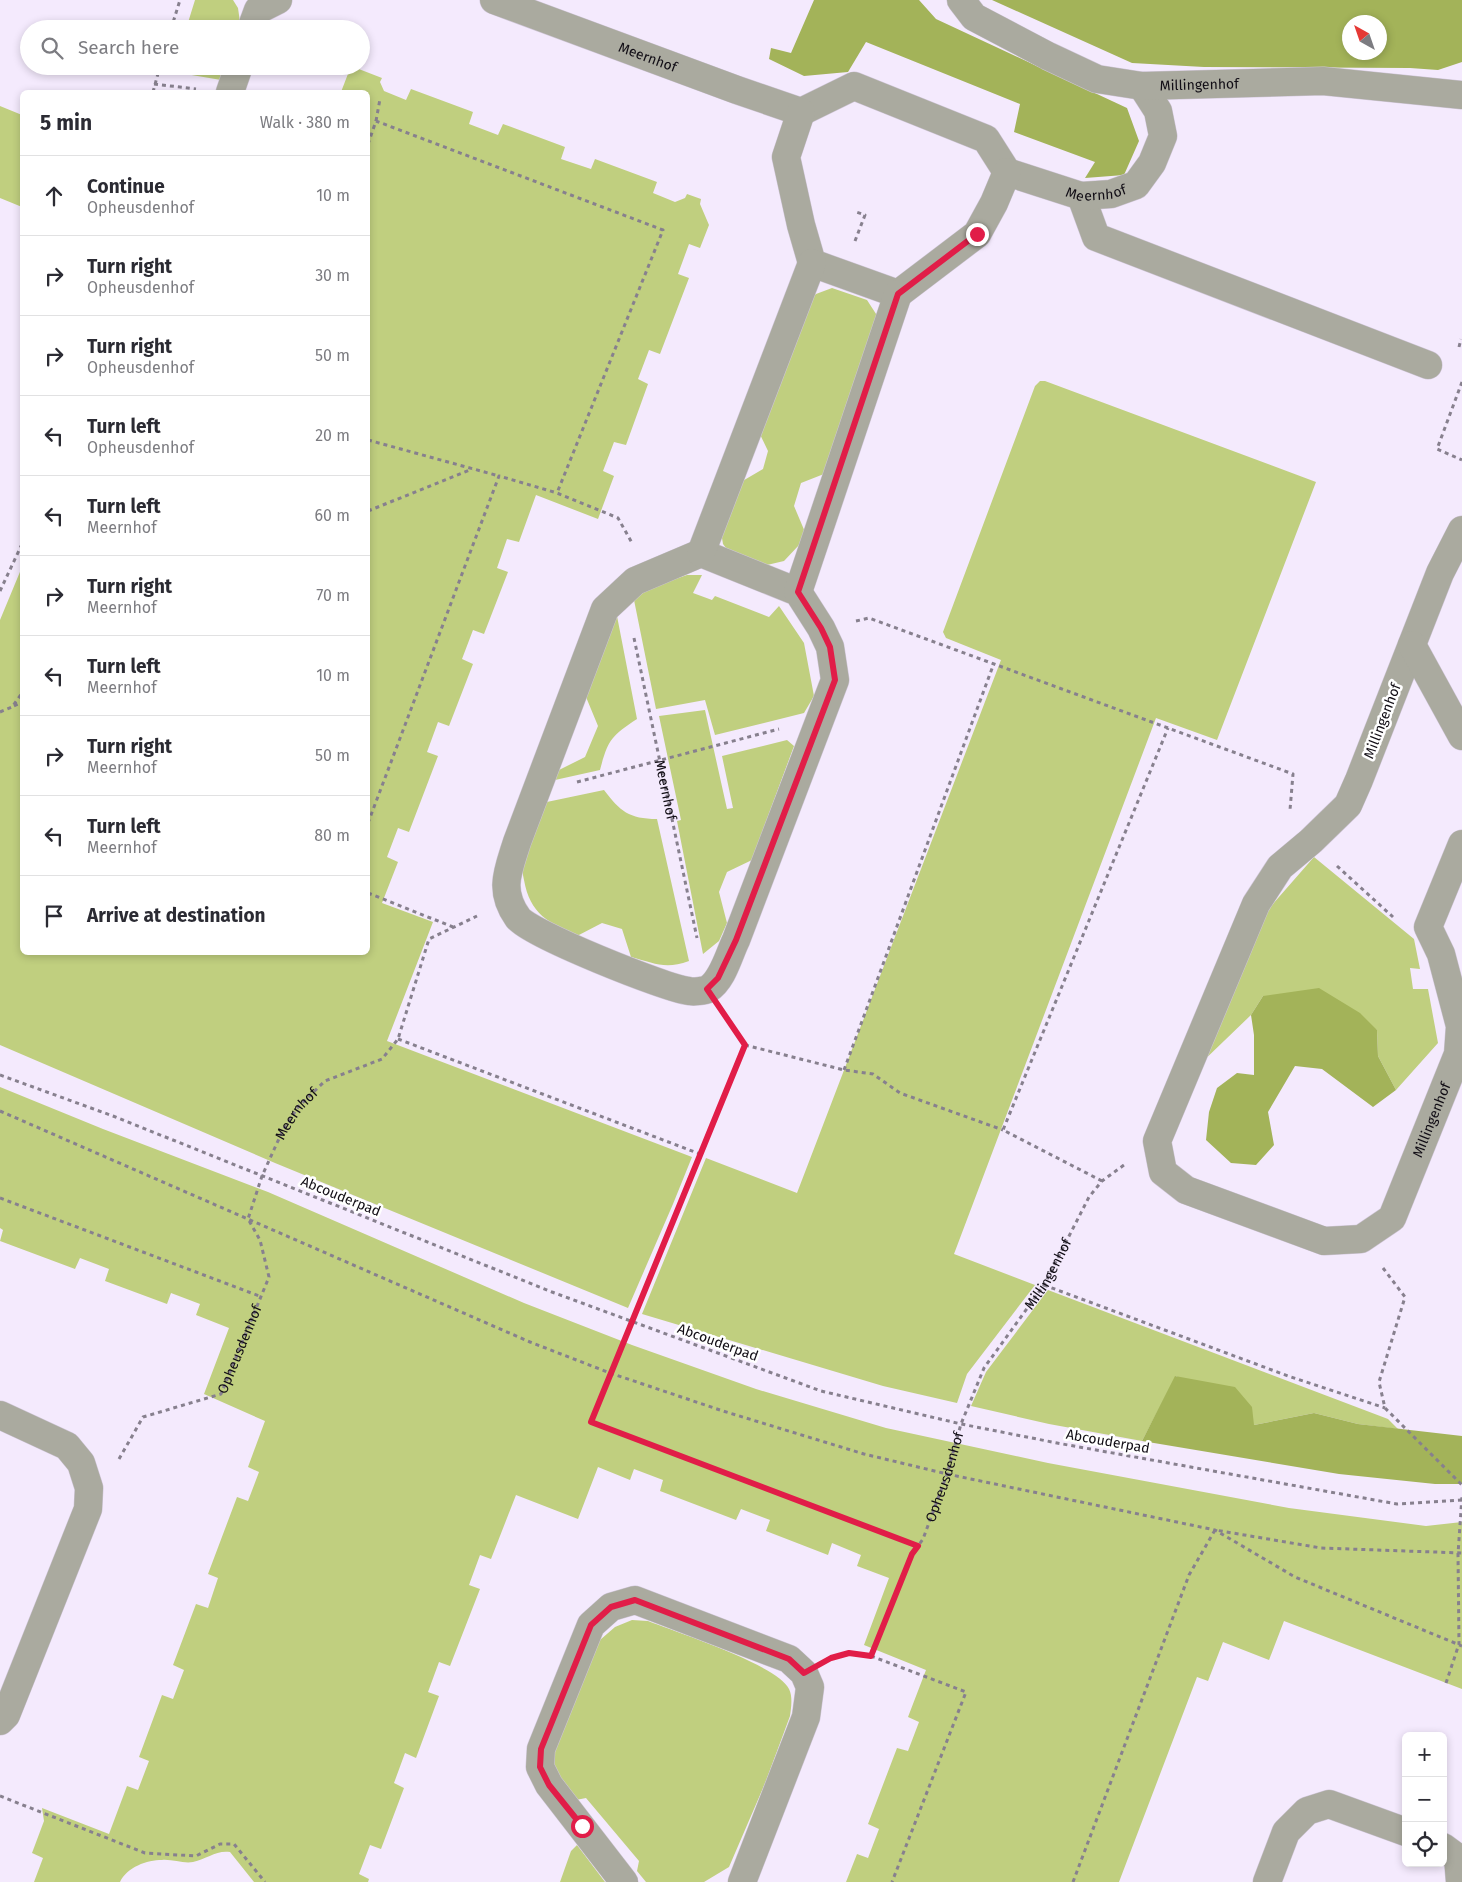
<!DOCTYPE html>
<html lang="en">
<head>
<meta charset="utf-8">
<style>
  :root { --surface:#fff; --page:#f7f7f7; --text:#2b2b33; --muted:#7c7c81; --line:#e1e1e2 }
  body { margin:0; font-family:"Fira Sans",sans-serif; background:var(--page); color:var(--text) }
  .controls { position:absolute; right:15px; bottom:15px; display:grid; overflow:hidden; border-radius:8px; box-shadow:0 2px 8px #0003 }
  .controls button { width:45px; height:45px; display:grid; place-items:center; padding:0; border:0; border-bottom:1px solid var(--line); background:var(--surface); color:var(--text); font:25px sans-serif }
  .compass { position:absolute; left:1342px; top:15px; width:45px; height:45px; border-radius:50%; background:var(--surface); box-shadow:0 2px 8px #0003; rotate:320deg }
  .stop { position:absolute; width:15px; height:15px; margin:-11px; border:4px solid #e11d48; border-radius:50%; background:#fff }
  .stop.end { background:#e11d48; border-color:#fff; box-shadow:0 1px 5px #0008 }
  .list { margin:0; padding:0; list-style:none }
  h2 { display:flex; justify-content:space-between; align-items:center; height:65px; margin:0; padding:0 20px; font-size:21px }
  h2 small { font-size:16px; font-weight:400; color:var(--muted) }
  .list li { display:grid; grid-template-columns:32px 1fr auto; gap:15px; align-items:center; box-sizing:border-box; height:80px; padding:0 20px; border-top:1px solid var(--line) }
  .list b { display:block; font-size:19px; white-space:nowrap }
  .list p { margin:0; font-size:16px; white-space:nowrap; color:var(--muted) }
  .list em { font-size:16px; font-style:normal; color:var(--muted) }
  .icon { flex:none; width:28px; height:28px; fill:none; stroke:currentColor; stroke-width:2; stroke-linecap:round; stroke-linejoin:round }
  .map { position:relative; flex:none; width:1462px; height:1882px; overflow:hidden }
  .search { position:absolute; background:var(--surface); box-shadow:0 2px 8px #0003; left:20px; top:20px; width:350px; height:55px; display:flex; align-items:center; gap:12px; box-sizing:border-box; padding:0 18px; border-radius:28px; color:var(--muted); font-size:19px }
  .panel { position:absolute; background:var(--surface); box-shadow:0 2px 8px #0003; left:20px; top:90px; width:350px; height:865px; border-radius:8px }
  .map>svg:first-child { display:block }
</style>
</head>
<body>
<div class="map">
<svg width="1462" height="1882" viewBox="0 0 1462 1882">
  <rect width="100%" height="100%" fill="#f4eafd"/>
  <path fill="#c0cf7f" d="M 195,0 L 233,0 L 238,8 L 241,29 L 186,29 Z
    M 175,66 L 226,66 L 221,80 L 174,72 Z
    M 351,66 L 382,78 L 380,82 L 384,91 L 406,100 L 411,89 L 473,112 L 469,124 L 498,135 L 503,124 L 565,147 L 561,159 L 591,169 L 595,159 L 657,182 L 653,193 L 675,202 L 685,198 L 687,194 L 701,199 L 700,204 L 709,225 L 700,248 L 689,244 L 678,274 L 689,278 L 660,354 L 649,350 L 638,379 L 648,384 L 626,445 L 614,442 L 603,471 L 614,476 L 598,519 L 536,495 L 519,542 L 507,539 L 497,568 L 508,572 L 484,634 L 473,630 L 462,659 L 473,664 L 449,726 L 438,722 L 427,752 L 438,756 L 409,832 L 398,828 L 387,857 L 398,862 L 382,903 L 433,922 L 387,1041 L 692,1157 L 673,1204 L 628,1308 L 275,1163 L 0,1045 L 0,620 L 22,567 L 22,952 L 368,952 L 368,92 L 341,92 Z
    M 0,106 L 22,115 L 22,207 L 0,198 Z
    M 832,288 L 867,300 L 878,317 L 829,472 L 801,483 L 794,506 L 805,532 L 800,544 L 784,561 L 767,565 L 749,566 L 732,556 L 723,544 L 720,526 L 734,486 L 763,469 L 768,451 L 757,428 L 807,301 L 816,294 Z
    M 1040,381 L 1045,381 L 1316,482 L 1217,740 L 1156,718 L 954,1254 L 1035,1285 L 967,1374 L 957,1403 L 883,1386 L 642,1314 L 706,1158 L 797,1193 L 1001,660 L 946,638 L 943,632 L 1035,386 Z
    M 687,575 L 702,575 L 693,593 L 712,600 L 715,596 L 769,617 L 779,606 L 804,643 L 814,696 L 804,713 L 715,735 L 705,700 L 656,709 L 634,600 L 639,591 Z
    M 617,616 L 637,719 C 611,736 608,740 600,770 L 555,780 L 559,770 L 585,757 L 598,726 L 586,697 Z
    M 705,710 L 727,809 L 733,808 L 722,756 L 787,740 L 794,746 L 752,860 L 727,872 L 719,892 L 727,923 L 719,941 L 703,954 L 677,821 L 681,820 L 659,716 Z
    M 604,790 C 620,811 629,819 657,819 L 689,961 C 665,970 654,963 631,957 L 622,929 L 602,923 L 577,936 C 549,923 530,914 524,880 C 523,875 521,867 522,861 C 524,846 536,819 542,803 Z
    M 1314,857 L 1414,939 L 1420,969 L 1410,968 L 1413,989 L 1428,989 L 1438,1043 L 1396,1090 L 1378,1056 L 1377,1030 L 1263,996 L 1251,1015 L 1197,1067 L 1264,914 Z
    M 0,1087 L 103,1129 L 268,1192 L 524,1303 L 632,1345 L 756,1389 L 886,1428 L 1048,1463 L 1289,1508 L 1426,1526 L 1462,1522 L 1462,1689 L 1284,1621 L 1269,1660 L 1223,1642 L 1208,1681 L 1197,1677 L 1119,1882 L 846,1882 L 857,1854 L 868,1858 L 879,1829 L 868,1824 L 897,1748 L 908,1751 L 919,1722 L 908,1717 L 926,1670 L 864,1645 L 889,1578 L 857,1566 L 861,1555 L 832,1543 L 828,1555 L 766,1531 L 770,1520 L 741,1509 L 736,1520 L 660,1491 L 663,1480 L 634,1469 L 630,1480 L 598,1467 L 578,1519 L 516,1495 L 491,1559 L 480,1555 L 469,1585 L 480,1589 L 450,1666 L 439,1662 L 428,1692 L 439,1696 L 416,1758 L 405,1753 L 394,1783 L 404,1788 L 381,1849 L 370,1845 L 359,1874 L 369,1879 L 368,1882 L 254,1882 L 230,1852 C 216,1850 207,1859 193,1862 C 184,1864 172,1859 162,1860 C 147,1860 127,1867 120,1882 L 34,1882 L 43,1858 L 32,1853 L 44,1821 L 42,1808 L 109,1834 L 127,1786 L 138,1790 L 149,1761 L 139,1757 L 162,1695 L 173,1699 L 184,1670 L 173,1665 L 196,1604 L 208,1608 L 218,1578 L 208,1574 L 237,1497 L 248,1501 L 259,1472 L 248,1467 L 265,1421 L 204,1394 L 229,1328 L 196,1315 L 200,1304 L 171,1293 L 167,1304 L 105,1281 L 109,1269 L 80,1258 L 75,1269 L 0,1241 L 3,1230 L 0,1228 Z
    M 1048,1290 L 1388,1419 L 1398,1429 L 1358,1424 L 1314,1413 L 1254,1425 L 1176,1376 L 1142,1441 L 1049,1424 L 971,1406 L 986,1372 Z
    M 632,1620 L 648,1621 C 676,1632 778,1665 789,1689 C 793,1697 791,1708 790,1716 L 766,1781 L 729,1867 L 704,1882 L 646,1882 L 637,1871 L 639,1861 L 586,1798 L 576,1800 L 557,1780 L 553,1763 L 556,1744 L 600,1640 L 615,1627 Z
    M 577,1845 L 605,1882 L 560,1882 L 571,1851 Z"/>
  <path fill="#a3b359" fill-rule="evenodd" d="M 814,0 L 919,0 L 936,19 L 1127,108 L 1139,141 L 1124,175 L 1085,178 L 1095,162 L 1014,132 L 1020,104 L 866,42 L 848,72 L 804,76 L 769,59 L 771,48 L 791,53 Z
    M 992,0 L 1462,0 L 1462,62 L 1438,70 L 1410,68 L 1204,67 L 1132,63 ZM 1350,22 L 1380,22 L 1380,52 L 1350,52 Z
    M 1319,988 L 1360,1013 L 1377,1030 L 1378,1056 L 1396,1090 L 1373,1107 L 1322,1069 L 1295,1066 L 1268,1112 L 1274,1145 L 1256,1165 L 1231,1163 L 1206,1140 L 1209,1112 L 1217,1088 L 1237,1073 L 1254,1075 L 1254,1035 L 1251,1015 L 1263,996 Z
    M 1175,1376 L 1235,1387 L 1252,1407 L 1254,1425 L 1314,1413 L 1358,1424 L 1462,1436 L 1462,1484 L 1435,1484 L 1339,1474 L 1142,1441 Z"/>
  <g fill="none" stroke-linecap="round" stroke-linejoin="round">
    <defs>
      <path id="pedestrian" d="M 1081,196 L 1096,237 L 1428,365"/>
      <g id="minor">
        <path id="s4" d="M 494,0 L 737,90 L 801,112 L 854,86 L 986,139 L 1007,172 L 1081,196 L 1111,194 L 1136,185 L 1152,163 L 1163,136 L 1158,111 L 1142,86"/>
        <path id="s5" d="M 961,0 L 974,17 L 1048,56 L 1097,79 L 1142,86 L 1323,81 L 1462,95"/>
        <path d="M 251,29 L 258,10 L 278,0"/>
        <path d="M 230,92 L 239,66"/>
        <path d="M 801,112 L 786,157 L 801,225 L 812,263 L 898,294 L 977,234 L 994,203 L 1007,172"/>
        <path id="s6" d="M 1462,530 L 1440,573 L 1359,780 L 1348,805 L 1311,841 L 1280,867 L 1256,904 L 1157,1141 L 1163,1172 L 1186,1190 L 1324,1241 L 1361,1239 L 1392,1218 L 1458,1054 L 1460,1026 L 1441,954 L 1428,927 L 1462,844"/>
        <path d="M 701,553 L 798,592 L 821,628 L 830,647 L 835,680 L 736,940 C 729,954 723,980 708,989 C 704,991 693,992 689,991 C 667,989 528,933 518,918 C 498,890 508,871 517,842 L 605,609 L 635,581 Z"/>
        <path d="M 701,553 L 812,263"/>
        <path d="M 798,592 L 898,294"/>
        <path d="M 1412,645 L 1462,736"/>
        <path d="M 0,1415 L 67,1446 L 81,1463 L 89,1488 L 88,1509 L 6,1715 L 0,1721"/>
        <path d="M 1443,1847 L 1458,1858 L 1460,1882"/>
        <path d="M 624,1882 L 549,1785 L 540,1767 L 541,1749 L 591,1625 L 611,1607 L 635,1600 L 789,1659 L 804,1673 L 810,1687 L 806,1717 L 742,1882"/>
        <path d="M 1267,1882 L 1286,1832 L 1307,1811 L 1329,1804 L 1406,1832"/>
      </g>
    </defs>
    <use href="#pedestrian" stroke="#d0c7d8" stroke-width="29"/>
    <use href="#minor" stroke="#d0c7d8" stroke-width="29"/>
    <g stroke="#87808e" stroke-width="3" stroke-dasharray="4 4" stroke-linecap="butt">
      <path d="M 171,29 L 180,0"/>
      <path d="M 154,84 L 196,89"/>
      <path d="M 153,92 L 160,66"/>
      <path d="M 376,121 L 380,99"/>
      <path d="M 368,144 L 376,121 L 663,230 L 557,493"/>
      <path d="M 855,241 L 865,215 L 856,212"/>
      <path d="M 1459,347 L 1461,339"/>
      <path d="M 1462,382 L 1437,449 L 1462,460"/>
      <path d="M 368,440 L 499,476"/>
      <path d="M 368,511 L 472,469"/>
      <path d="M 0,591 L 22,544"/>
      <path d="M 856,621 L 869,618 L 1293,774 L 1290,810"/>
      <path id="s1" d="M 634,638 L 697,938"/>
      <path d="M 14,706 L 22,702"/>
      <path d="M 0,712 L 12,707 L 22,693"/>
      <path d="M 577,782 L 779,729"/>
      <path d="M 368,823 L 499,476 L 557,493 L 618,518 L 632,543"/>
      <path d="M 1337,866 L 1393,917"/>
      <path d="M 368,893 L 453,927"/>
      <path d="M 398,1039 L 700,1154 L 591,1422 L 918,1546"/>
      <path d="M 745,1045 L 844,1070 L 873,1074 L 900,1093 L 1003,1130"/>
      <path d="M 844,1070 L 994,663"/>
      <path d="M 0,1075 L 113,1116 L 552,1292 L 821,1391 L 961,1424 L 1057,1443 L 1397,1504 L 1462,1500"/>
      <path d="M 0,1111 L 530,1342 L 610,1373 L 723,1411 L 864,1454 L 947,1474 L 1215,1530 L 1295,1577 L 1462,1646"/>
      <path d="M 700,1154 L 745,1045 L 728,1019"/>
      <path d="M 1102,1181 L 1003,1130 L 1168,728"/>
      <path d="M 0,1198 L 262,1297"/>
      <path d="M 1383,1268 L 1405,1297 L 1379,1382 L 1385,1408 L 1462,1485"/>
      <path d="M 1044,1285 L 1288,1376 L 1385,1408"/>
      <path id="s2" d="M 119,1459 L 143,1417 L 221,1394 L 269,1277 L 260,1240 L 248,1219 L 262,1176 L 282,1132 L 298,1107 L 325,1081 L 382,1059 L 398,1039 L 429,939 L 477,916"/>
      <path d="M 871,1656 L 966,1692 L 892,1882"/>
      <path id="s3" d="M 835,1657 L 849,1653 L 871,1656 L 912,1554 L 923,1539 L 947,1474 L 961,1424 L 984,1368 L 1044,1285 L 1089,1197 L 1102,1181 L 1124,1165"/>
      <path d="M 1446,1683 L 1459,1644 L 1458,1554 L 1462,1496"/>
      <path d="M 0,1796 L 145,1853 L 196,1856 L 220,1844 L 234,1844 L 265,1882"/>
      <path d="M 1073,1882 L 1189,1575 L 1215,1530 L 1321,1548 L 1462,1553"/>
    </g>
    <use href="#pedestrian" stroke="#aaaa9f" stroke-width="28"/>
    <use href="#minor" stroke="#aaaa9f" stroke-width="28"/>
  </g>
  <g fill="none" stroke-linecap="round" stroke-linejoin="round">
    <path stroke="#e11d48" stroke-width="6" d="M 582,1826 L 549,1785 L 540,1767 L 541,1749 L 591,1625 L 611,1607 L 635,1600 L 789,1659 L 804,1673 L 831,1658 L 849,1653 L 871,1656 L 912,1554 L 918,1546 L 591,1422 L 745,1045 L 707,989 L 718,978 L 736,940 L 835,680 L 830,647 L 821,628 L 798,592 L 898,294 L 977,234"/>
  </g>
  <g text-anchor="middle" stroke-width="5" stroke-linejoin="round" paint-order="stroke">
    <g font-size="14" fill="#110d15" stroke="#fff">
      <text dy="5" stroke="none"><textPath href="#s4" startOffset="164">Meernhof</textPath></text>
      <text dy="5" stroke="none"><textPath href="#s5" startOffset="262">Millingenhof</textPath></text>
      <text dy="5" stroke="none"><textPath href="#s4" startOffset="660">Meernhof</textPath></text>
      <text transform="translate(1382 721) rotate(-69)" y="5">Millingenhof</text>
      <text dy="5" stroke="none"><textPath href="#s1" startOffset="155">Meernhof</textPath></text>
      <text dy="5" stroke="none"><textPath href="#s2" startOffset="435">Meernhof</textPath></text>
      <text dy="5" stroke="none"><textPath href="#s6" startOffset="1079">Millingenhof</textPath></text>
      <text transform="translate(341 1196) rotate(22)" y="5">Abcouderpad</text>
      <text dy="5" stroke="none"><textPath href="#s3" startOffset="461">Millingenhof</textPath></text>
      <text transform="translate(718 1342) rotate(20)" y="5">Abcouderpad</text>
      <text dy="5" stroke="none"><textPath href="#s2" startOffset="178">Opheusdenhof</textPath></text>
      <text transform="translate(1108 1441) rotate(10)" y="5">Abcouderpad</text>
      <text dy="5" stroke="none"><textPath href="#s3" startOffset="231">Opheusdenhof</textPath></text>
    </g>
  </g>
</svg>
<div class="controls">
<button>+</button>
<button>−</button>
<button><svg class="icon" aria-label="locate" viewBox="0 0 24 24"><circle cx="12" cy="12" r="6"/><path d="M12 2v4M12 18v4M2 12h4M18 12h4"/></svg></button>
</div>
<svg class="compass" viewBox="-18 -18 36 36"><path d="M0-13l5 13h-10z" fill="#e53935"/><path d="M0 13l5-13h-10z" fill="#7c7c81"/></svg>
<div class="stop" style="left:582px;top:1826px"></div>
<div class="stop end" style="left:977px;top:234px"></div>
<div class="search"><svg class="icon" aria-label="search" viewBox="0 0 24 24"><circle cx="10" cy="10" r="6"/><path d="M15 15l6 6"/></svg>Search here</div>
<section class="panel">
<h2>5 min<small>Walk · 380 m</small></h2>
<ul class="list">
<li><svg class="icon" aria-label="ahead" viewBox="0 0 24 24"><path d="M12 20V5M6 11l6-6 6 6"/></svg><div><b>Continue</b><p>Opheusdenhof</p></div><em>10 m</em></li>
<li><svg class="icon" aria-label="right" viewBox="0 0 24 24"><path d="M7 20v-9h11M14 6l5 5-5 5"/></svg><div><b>Turn right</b><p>Opheusdenhof</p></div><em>30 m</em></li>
<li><svg class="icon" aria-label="right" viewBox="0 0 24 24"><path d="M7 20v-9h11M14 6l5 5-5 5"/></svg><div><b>Turn right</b><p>Opheusdenhof</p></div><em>50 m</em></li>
<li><svg class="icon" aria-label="left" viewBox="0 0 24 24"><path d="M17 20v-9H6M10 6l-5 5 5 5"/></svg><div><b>Turn left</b><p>Opheusdenhof</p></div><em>20 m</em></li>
<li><svg class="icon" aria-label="left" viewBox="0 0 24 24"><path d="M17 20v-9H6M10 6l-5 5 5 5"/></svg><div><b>Turn left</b><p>Meernhof</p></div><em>60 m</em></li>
<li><svg class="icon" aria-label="right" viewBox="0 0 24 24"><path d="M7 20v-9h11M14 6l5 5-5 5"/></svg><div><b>Turn right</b><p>Meernhof</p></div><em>70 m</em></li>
<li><svg class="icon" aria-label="left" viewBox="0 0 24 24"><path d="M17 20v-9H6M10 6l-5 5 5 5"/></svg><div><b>Turn left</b><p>Meernhof</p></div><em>10 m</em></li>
<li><svg class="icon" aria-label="right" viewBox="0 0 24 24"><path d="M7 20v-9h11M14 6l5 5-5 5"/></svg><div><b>Turn right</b><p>Meernhof</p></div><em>50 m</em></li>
<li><svg class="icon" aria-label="left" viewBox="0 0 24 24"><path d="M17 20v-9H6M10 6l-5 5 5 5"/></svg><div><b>Turn left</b><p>Meernhof</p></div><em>80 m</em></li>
<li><svg class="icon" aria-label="arrive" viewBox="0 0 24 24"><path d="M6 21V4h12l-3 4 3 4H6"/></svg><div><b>Arrive at destination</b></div></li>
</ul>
</section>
</div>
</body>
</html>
